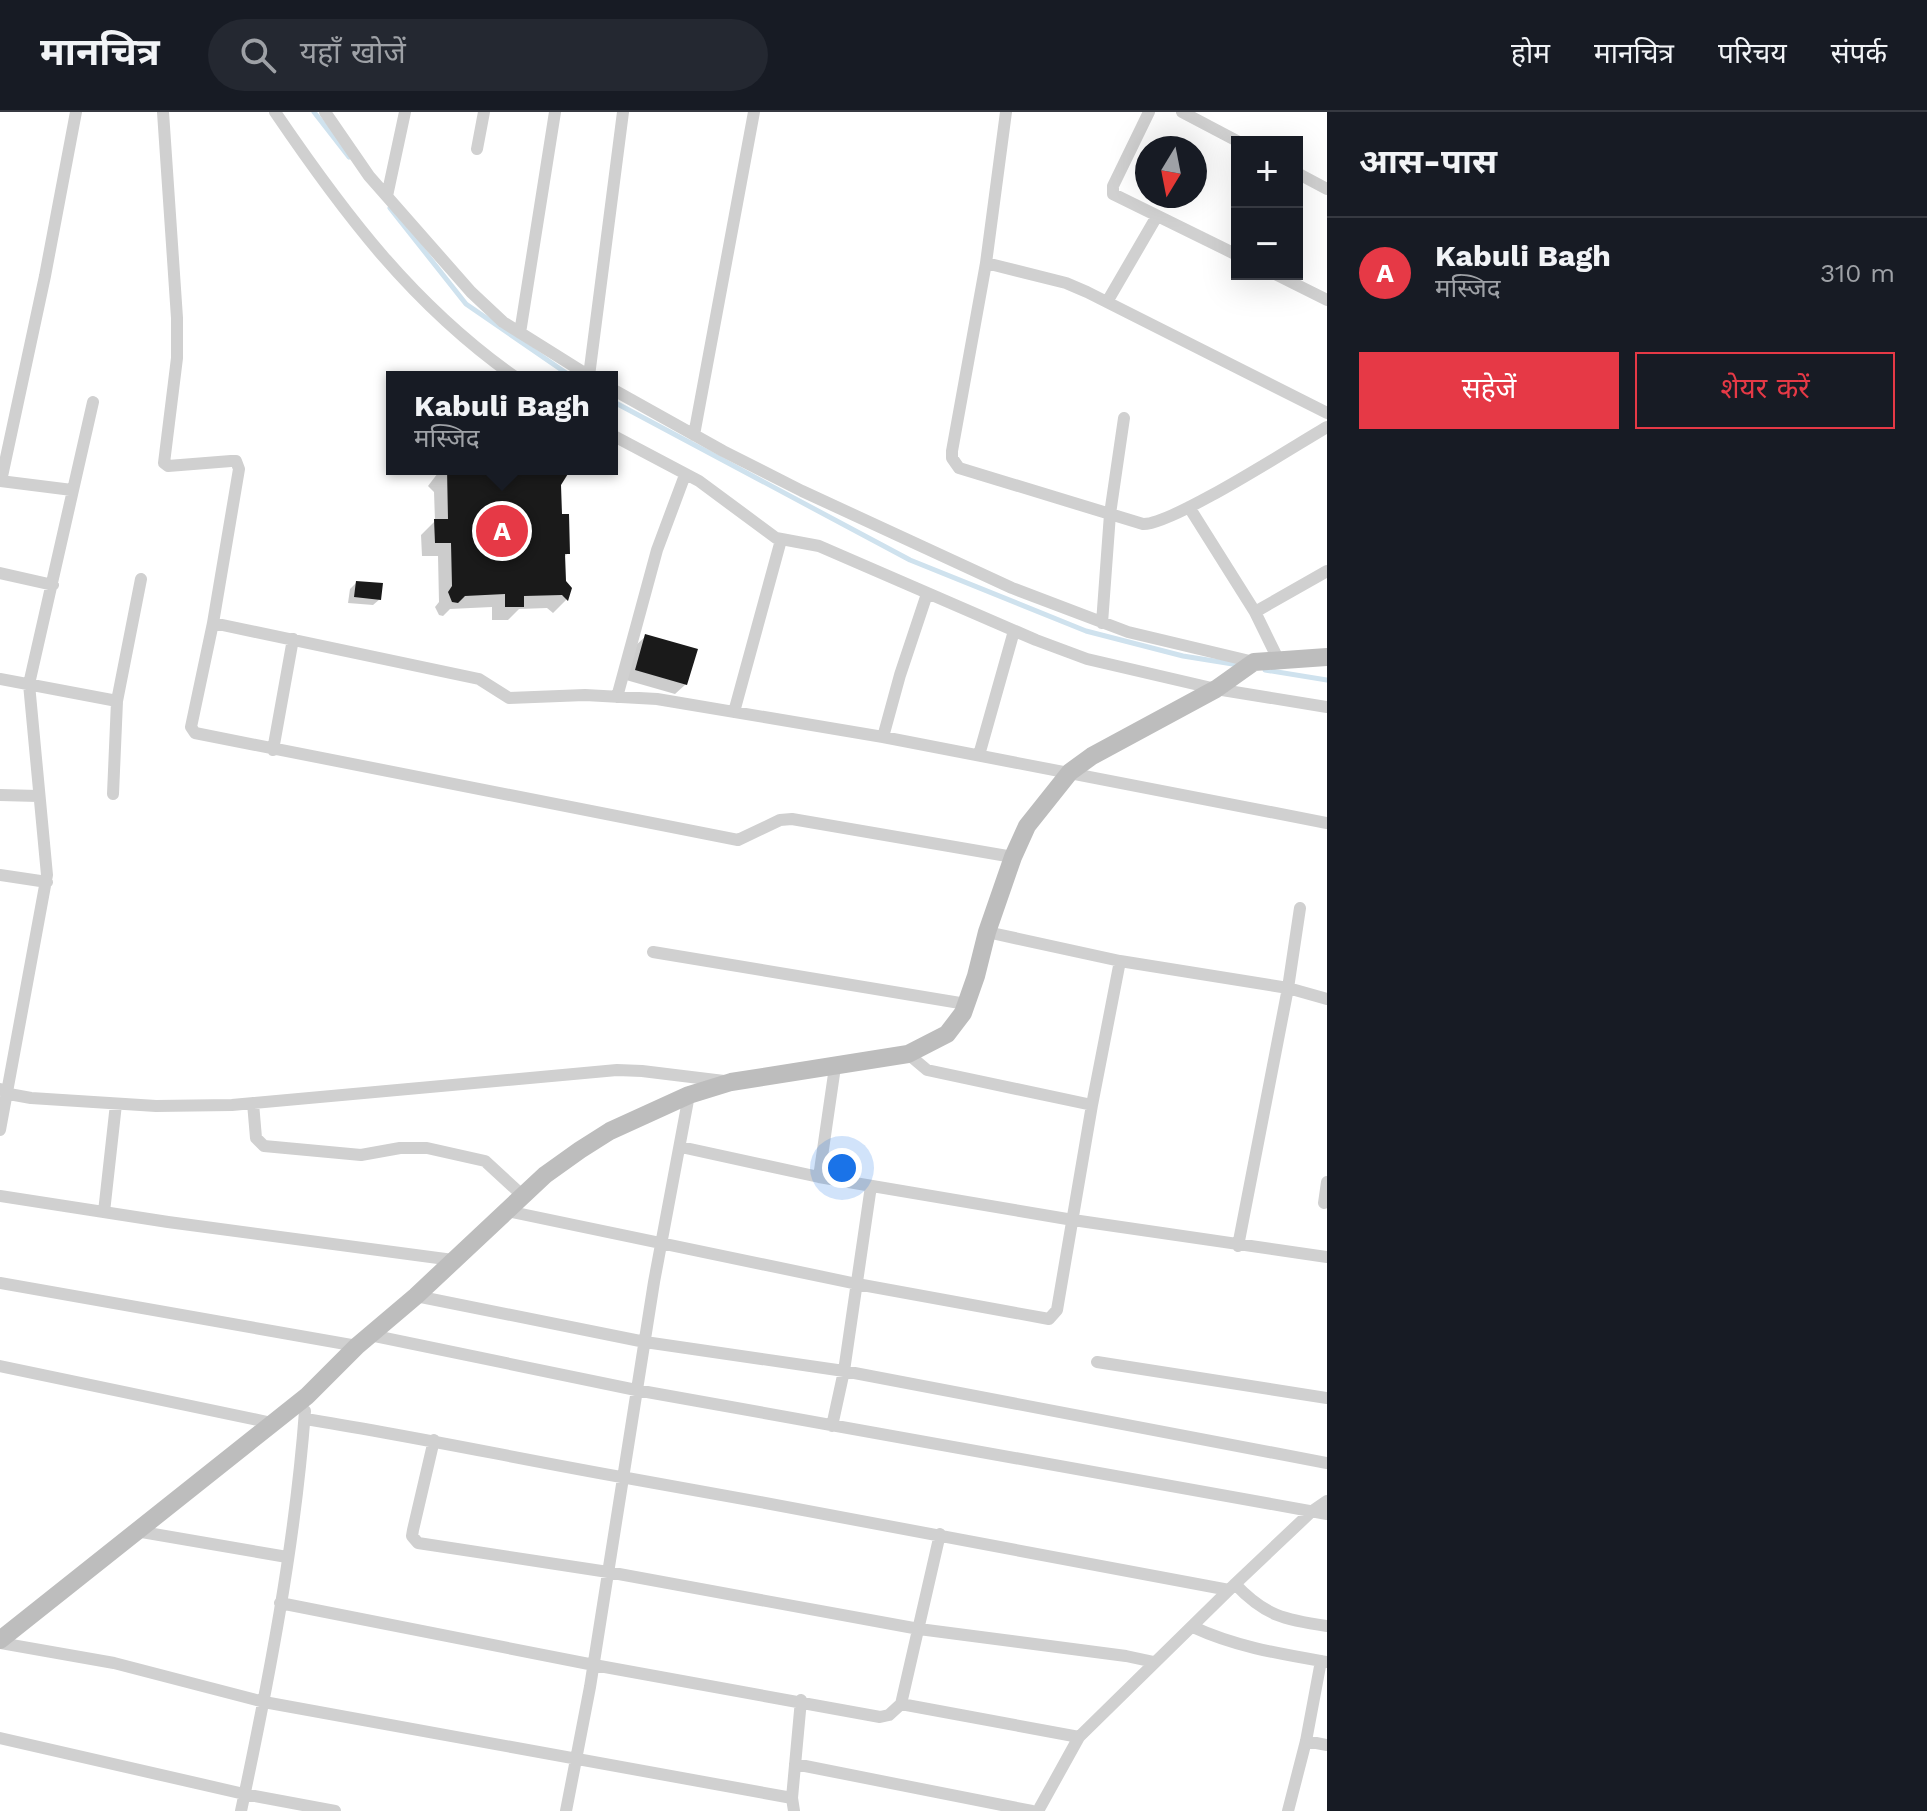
<!DOCTYPE html>
<html lang="hi">
<head>
<meta charset="utf-8">
<style>
  :root { --surface:#171b24; --page:#242831; --text:#f1f3f6; --muted:#9ea1a6; --line:#363941; --accent:#e63946 }
  body { margin:0; font-family:"Work Sans","Noto Sans Devanagari",sans-serif; background:var(--page); color:var(--text) }
  .controls { position:absolute; right:24px; top:24px; display:grid; overflow:hidden; border-radius:0px; box-shadow:0 8px 32px #0002 }
  .controls button { width:72px; height:72px; display:grid; place-items:center; padding:0; border:0; border-bottom:2px solid var(--line); background:var(--surface); color:var(--text); font:40px sans-serif }
  .compass { position:absolute; left:1135px; top:24px; width:72px; height:72px; border-radius:50%; background:var(--surface); box-shadow:0 8px 32px #0002; rotate:190deg }
  .you { position:absolute; left:842px; top:1056px; width:28px; height:28px; margin:-20px; border:6px solid #fff; border-radius:50%; background:#1a73e8; box-shadow:0 0 0 12px #1a73e833 }
  .badge { display:grid; place-items:center; width:52px; height:52px; border-radius:50%; background:var(--accent); color:#fff; font-size:26px; font-weight:700 }
  .pin { position:absolute; translate:-50% -50%; border:4px solid #fff; box-shadow:0 2px 8px #0006 }
  .popup { position:absolute; left:386px; top:259px; width:232px; height:104px; box-sizing:border-box; display:grid; place-content:center; border-radius:0px; background:var(--surface); filter:drop-shadow(0 2px 6px #0005); font-size:26px; white-space:nowrap; color:var(--muted) }
  .popup b { font-size:30px; color:var(--text) }
  .popup::after { content:''; position:absolute; left:50%; top:100%; margin-left:-16px; border:16px solid transparent; border-top-color:var(--surface) }
  .list { margin:0; padding:0; list-style:none }
  h2 { display:flex; justify-content:space-between; align-items:center; height:104px; margin:0; padding:0 32px; font-size:34px }
  h2 small { font-size:26px; font-weight:400; color:var(--muted) }
  .list li { display:grid; grid-template-columns:52px 1fr auto; gap:24px; align-items:center; box-sizing:border-box; height:112px; padding:0 32px; border-top:2px solid var(--line) }
  .list b { display:block; font-size:30px; white-space:nowrap }
  .list p { margin:0; font-size:26px; white-space:nowrap; color:var(--muted) }
  .list em { font-size:26px; font-style:normal; color:var(--muted) }
  .actions { display:flex; gap:16px; padding:24px 32px }
  .actions a { flex:1; padding:18px 0; border:2px solid var(--accent); border-radius:0px; text-align:center; font-size:28px; color:var(--accent) }
  .actions .main { background:var(--accent); color:#fff }
  .icon { flex:none; width:44px; height:44px; fill:none; stroke:currentColor; stroke-width:2; stroke-linecap:round; stroke-linejoin:round }
  .map { position:relative; flex:none; width:1327px; height:1699px; overflow:hidden }
  header { display:flex; align-items:center; gap:48px; box-sizing:border-box; height:112px; padding:0 40px; background:var(--surface); border-bottom:2px solid var(--line) }
  header strong { font-size:38px }
  nav { display:flex; gap:44px; margin-inline-start:auto; font-size:28px }
  .search { width:560px; height:72px; background:var(--page); display:flex; align-items:center; gap:20px; box-sizing:border-box; padding:0 28px; border-radius:44px; color:var(--muted); font-size:30px }
  main { display:flex }
  aside { flex:1; background:var(--surface) }
  .map>svg:first-child { display:block }
</style>
</head>
<body>
<header>
<strong>मानचित्र</strong>
<div class="search"><svg class="icon" aria-label="search" viewBox="0 0 24 24"><circle cx="10" cy="10" r="6"/><path d="M15 15l6 6"/></svg>यहाँ खोजें</div>
<nav><a>होम</a><a>मानचित्र</a><a>परिचय</a><a>संपर्क</a></nav>
</header>
<main>
<div class="map">
<svg width="1327" height="1699" viewBox="0 0 1327 1699">
  <rect width="100%" height="100%" fill="#fff"/>
  <path fill="#0003" d="M 441,357 L 566,357 L 559,372 L 560,404 L 568,441 L 563,446 L 564,470 L 570,477 L 566,488 L 553,501 L 547,496 L 519,497 L 508,508 L 492,508 L 492,495 L 450,497 L 443,504 L 439,503 L 435,495 L 439,490 L 438,444 L 422,444 L 421,423 L 435,409 L 434,380 L 428,374 Z
    M 356,471 L 380,487 L 373,493 L 348,491 L 350,477 Z
    M 646,524 L 686,572 L 675,582 L 626,568 L 635,534 Z"/>
  <g fill="none" stroke-linecap="round" stroke-linejoin="round">
    <path stroke="#cfe2ee" stroke-width="5" d="M 314,0 L 349,45
      M 390,96 L 466,192 L 572,265
      M 612,289 L 910,448 L 1086,519 L 1183,544 L 1239,553
      M 1265,558 L 1327,568"/>
  </g>
  <path fill="#1a1a1a" d="M 447,357 L 571,357 L 561,373 L 562,402 L 569,402 L 570,442 L 565,442 L 566,469 L 572,476 L 568,489 L 562,483 L 524,484 L 524,495 L 505,495 L 505,482 L 465,484 L 458,491 L 452,490 L 448,480 L 452,474 L 451,431 L 435,431 L 434,407 L 448,407 Z
    M 356,469 L 383,471 L 381,488 L 354,485 Z
    M 645,522 L 698,537 L 687,573 L 635,558 Z"/>
  <g fill="none" stroke-linecap="round" stroke-linejoin="round">
    <path stroke="#d0d0d0" stroke-width="12" d="M 163,0 L 177,206 L 177,246 L 164,351 L 168,354 L 231,349 L 236,349 L 239,357 L 213,511 L 191,615 L 195,621 L 738,728 L 780,708 L 792,707 L 1013,745
      M 275,0 C 345,103 413,193 515,265
      M 325,0 L 369,64 L 471,180 L 503,210 L 591,265
      M 1006,0 L 986,151 L 952,339 L 952,346 L 959,356 L 1143,412 C 1172,413 1294,334 1327,315
      M 1149,0 L 1113,74 L 1113,82 L 1237,143
      M 1182,0 L 1239,30
      M 477,37 L 484,0
      M 1297,61 L 1327,77
      M 387,84 L 405,0
      M 986,151 L 1066,171 L 1087,180 L 1327,301
      M 1275,162 L 1327,188
      M 1107,190 L 1157,104
      M 520,221 L 555,0
      M 589,264 L 623,0
      M 612,277 L 723,339 L 802,379 L 1012,476 L 1128,520 L 1254,550
      M 612,323 L 699,369 L 776,426 L 819,434 L 1036,528 L 1087,547 L 1216,577 L 1327,595
      M 694,323 L 754,0
      M 0,369 L 72,378
      M 1,369 L 45,164 L 76,0
      M 1189,395 L 1255,500 L 1278,547
      M 0,461 L 53,473
      M 1255,500 L 1327,459
      M 213,511 L 479,567 L 509,586 L 585,583 L 657,587 L 883,625 L 1327,711
      M 1102,511 L 1110,402 L 1124,306
      M 0,567 L 117,589
      M 617,585 L 657,438 L 685,363
      M 734,600 L 781,428
      M 883,625 L 900,563 L 927,482
      M 273,638 L 293,527
      M 979,643 L 1014,519
      M 113,682 L 117,589 L 141,467
      M 0,683 L 38,684
      M 0,763 L 47,770
      M 987,820 L 1120,849 L 1288,876 L 1327,887
      M 653,840 L 966,892
      M 908,942 L 927,958 L 1092,993
      M 835,955 L 819,1065 L 1073,1108 L 1327,1145
      M 0,977 L 9,982 L 31,986 L 156,994 L 232,993 L 617,958 L 642,959 L 724,969
      M 253,991 L 256,1026 L 264,1034 L 361,1043 L 400,1036 L 427,1036 L 485,1049 L 523,1084
      M 0,1018 L 47,763 L 29,572 L 93,290
      M 681,1035 L 819,1065
      M 0,1084 L 168,1110 L 453,1148
      M 1324,1091 L 1327,1070
      M 507,1099 L 857,1172 L 1049,1207 L 1057,1198 L 1092,993 L 1120,849
      M 104,1100 L 116,992
      M 1238,1134 L 1288,876 L 1300,796
      M 0,1171 L 357,1234
      M 416,1184 L 645,1230 L 844,1259 L 1327,1351
      M 370,1223 L 636,1278 L 1327,1402
      M 1097,1250 L 1327,1286
      M 0,1254 L 272,1311
      M 305,1307 C 413,1324 519,1347 627,1366 C 828,1402 1029,1439 1229,1478
      M 832,1314 L 844,1259 L 871,1074
      M 434,1328 L 413,1418 L 412,1424 L 418,1431 L 608,1460 L 919,1517 L 1126,1544 L 1154,1550
      M 136,1419 L 287,1445
      M 940,1422 L 901,1592 L 1079,1625
      M 1235,1472 C 1265,1504 1285,1508 1327,1514
      M 280,1491 L 594,1553 L 880,1605 L 889,1603 L 901,1592
      M 1193,1515 C 1236,1535 1281,1542 1327,1550
      M 0,1531 L 114,1551 L 264,1590 L 792,1686
      M 0,1626 L 244,1682 L 335,1699
      M 1306,1629 L 1327,1633
      M 795,1652 L 1032,1699
      M 241,1699 C 269,1567 295,1433 305,1299
      M 566,1699 L 590,1575 L 654,1170 L 689,983
      M 794,1699 L 792,1686 L 801,1588
      M 1038,1699 L 1079,1625 L 1235,1472 L 1311,1400 L 1327,1389
      M 1288,1699 L 1306,1629 L 1321,1549"/>
    <path stroke="#bdbdbd" stroke-width="18" d="M 0,1528 L 307,1284 L 357,1234 L 416,1184 L 545,1063 L 580,1038 L 610,1019 L 689,983 L 731,970 L 908,942 L 947,922 L 963,901 L 976,864 L 987,820 L 1013,745 L 1027,714 L 1070,660 L 1092,644 L 1216,577 L 1254,550 L 1327,545"/>
  </g>
</svg>
<div class="controls">
<button>+</button>
<button>−</button>
</div>
<svg class="compass" viewBox="-18 -18 36 36"><path d="M0-13l5 13h-10z" fill="#e53935"/><path d="M0 13l5-13h-10z" fill="#9ea1a6"/></svg>
<div class="you"></div>
<div class="pin badge" style="left:502px;top:419px">A</div>
<div class="popup"><b>Kabuli Bagh</b>मस्जिद</div>
</div>
<aside>
<h2>आस-पास<small></small></h2>
<ul class="list">
<li><span class="badge">A</span><div><b>Kabuli Bagh</b><p>मस्जिद</p></div><em>310 m</em></li>
</ul>
<div class="actions"><a class="main">सहेजें</a><a>शेयर करें</a></div>
</aside>
</main>
</body>
</html>
